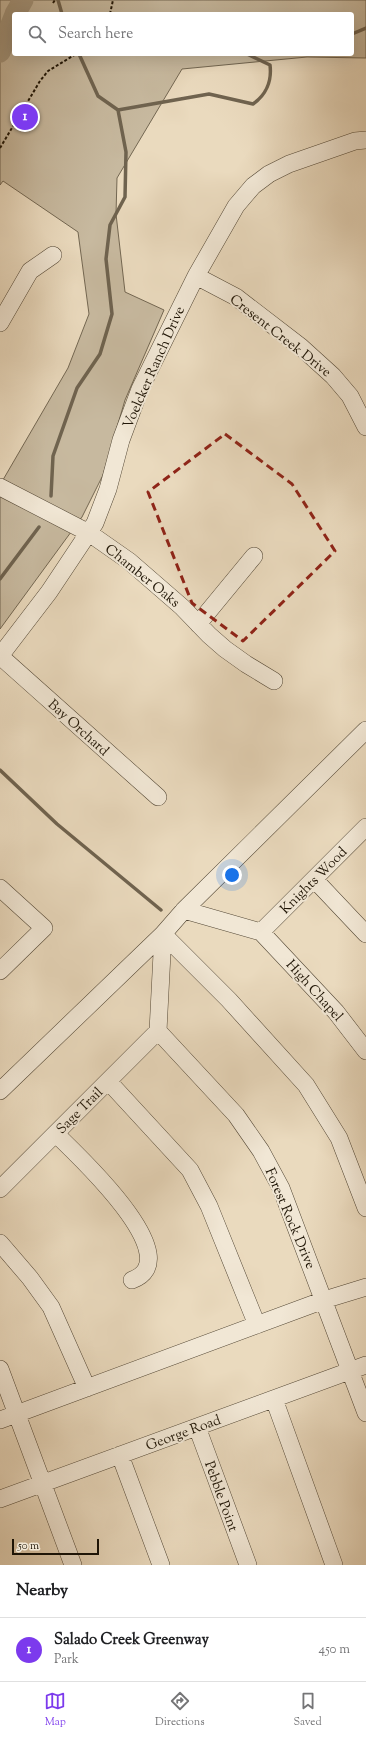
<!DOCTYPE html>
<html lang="en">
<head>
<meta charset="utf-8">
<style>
  :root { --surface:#fff; --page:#f6f6f6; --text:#202124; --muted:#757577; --line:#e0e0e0; --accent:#7c3aed }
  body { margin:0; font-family:"Sorts Mill Goudy",serif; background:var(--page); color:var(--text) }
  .scale { position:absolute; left:12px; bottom:10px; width:87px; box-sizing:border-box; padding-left:4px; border:2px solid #1f1506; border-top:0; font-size:11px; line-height:14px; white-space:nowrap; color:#1f1506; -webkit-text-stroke:3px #f1e7d5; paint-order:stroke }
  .you { position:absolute; left:232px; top:875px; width:14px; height:14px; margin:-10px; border:3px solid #fff; border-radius:50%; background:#1a73e8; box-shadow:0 0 0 6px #1a73e833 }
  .badge { display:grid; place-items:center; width:26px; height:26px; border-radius:50%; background:var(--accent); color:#fff; font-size:13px; font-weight:700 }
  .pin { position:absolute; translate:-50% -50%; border:2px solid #fff; box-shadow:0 1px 4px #0006 }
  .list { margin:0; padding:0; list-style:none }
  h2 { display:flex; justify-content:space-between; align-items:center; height:52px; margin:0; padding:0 16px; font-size:17px }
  h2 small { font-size:13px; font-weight:400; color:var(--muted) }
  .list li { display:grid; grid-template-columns:26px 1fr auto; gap:12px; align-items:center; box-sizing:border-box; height:64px; padding:0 16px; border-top:1px solid var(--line) }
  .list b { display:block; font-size:15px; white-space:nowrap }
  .list p { margin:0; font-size:13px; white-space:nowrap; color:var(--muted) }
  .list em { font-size:13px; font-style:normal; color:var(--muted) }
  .icon { flex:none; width:22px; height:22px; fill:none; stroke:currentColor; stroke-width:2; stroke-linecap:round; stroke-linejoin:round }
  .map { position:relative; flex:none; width:366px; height:1565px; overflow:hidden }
  .search { position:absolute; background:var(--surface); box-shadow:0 4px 16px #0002; left:12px; right:12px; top:12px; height:44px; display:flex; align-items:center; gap:10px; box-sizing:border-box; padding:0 14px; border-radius:4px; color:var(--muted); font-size:15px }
  .sheet { height:116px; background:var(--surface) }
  nav { display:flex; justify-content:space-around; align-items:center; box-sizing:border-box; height:56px; border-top:1px solid var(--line); background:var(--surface); font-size:11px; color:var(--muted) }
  nav a { display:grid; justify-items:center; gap:2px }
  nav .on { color:var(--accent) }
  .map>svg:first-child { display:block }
</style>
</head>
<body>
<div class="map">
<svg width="366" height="1565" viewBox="0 0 366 1565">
  <rect width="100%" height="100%" fill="#eadabe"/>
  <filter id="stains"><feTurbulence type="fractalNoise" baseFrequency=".005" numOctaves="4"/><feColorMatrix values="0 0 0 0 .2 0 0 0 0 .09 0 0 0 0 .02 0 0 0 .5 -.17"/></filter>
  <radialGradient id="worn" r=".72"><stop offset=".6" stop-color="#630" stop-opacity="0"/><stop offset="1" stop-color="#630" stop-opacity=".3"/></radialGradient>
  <path fill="#c7b99f" stroke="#736752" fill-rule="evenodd" d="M 0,0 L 366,0 L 366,58 L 307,57 L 182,69 L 117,178 L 116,214 L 125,292 L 164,310 L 125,400 L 103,475 L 82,517 L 0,629 L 0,485 L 68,368 L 89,314 L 78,232 L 3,181 L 0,185 ZM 14,14 L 352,14 L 352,54 L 14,54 Z"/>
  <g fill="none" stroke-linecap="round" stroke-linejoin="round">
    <path stroke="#6f634f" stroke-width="3.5" d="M 58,0 L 62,14
      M 352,34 L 366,28
      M 118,110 L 209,94 L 253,104 C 266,95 272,81 270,65 L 247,54
      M 51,496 L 53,456 L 77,388 L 100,354 L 112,314 L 106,259 L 110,225 L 125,197 L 126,152 L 118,110 L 98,96 L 79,54
      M 0,579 L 39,527
      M 0,770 L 57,824 L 161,910"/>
    <path stroke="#a5977f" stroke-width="21" d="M 15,14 L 23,0
      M 0,52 L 14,17"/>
    <defs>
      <path id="minor" d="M 196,276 L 236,297 L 301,347 L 333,376 L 350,396 L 366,427
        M 0,323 L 30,271 L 53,255
        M 0,487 L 89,533 L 129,561 L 182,607 L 209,635 L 225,649 L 246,664 L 274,681
        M 198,624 L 254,556
        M 0,656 L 49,592 L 95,523 L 108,489 L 121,440 L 140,389 L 196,276 L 236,206 L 253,186 L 269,174 L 289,164 L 355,141 L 366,140
        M 0,656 L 158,797
        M 366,730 L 184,910 L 163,934 L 229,1000 L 306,1085 L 339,1138 L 366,1208
        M 314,879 L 366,934
        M 0,888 L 44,928 L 0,971
        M 184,910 L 261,932
        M 261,932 L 336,1012 L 366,1051
        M 261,932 L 366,827
        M 158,1031 L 236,1115 L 261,1151 L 281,1188 L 366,1413
        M 108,1081 L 190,1170 L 209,1206 L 257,1325
        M 0,1091 L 163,934 L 158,1031
        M 56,1134 C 74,1152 191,1259 132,1280
        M 0,1189 L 158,1031
        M 0,1243 L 30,1278 L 51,1307 L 87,1388
        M 0,1369 L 73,1565
        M 274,1399 L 334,1565
        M 0,1420 L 324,1300 L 366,1287
        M 197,1427 L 248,1565
        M 120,1455 L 161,1565
        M 0,1499 L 366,1365"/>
    </defs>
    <use href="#minor" stroke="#524634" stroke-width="18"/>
    <path stroke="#1f1506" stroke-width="2" stroke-dasharray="3 2" stroke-linecap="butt" d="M 53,3 L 55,0
      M 110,14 L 113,0
      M 0,148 L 40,81 L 48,71 L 76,54"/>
    <use href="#minor" stroke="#f1e7d5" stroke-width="17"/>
  </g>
  <path fill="none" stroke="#8f2418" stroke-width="3" stroke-dasharray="8 5" stroke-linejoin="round" d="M 225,434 L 292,484 L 335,551 L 243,641 L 192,603 L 148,492 Z"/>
  <g text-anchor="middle" stroke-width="4" stroke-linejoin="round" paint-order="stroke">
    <g font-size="14" fill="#1f1506" stroke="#f1e7d5">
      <text transform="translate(281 335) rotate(38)" y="5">Cresent Creek Drive</text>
      <text transform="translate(153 367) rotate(-66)" y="5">Voelcker Ranch Drive</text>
      <text transform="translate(143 575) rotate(39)" y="5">Chamber Oaks</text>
      <text transform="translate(79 727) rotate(42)" y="5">Bay Orchard</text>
      <text transform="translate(313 880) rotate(-45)" y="5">Knights Wood</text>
      <text transform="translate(315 990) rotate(48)" y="5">High Chapel</text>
      <text transform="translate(79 1110) rotate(-45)" y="5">Sage Trail</text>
      <text transform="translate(291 1218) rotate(67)" y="5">Forest Rock Drive</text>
      <text transform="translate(183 1432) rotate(-20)" y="5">George Road</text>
      <text transform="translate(222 1496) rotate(70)" y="5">Pebble Point</text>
    </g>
  </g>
  <rect width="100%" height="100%" filter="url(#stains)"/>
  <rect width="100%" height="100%" fill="url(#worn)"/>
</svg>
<div class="scale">50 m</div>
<div class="you"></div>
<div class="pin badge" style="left:25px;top:117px">1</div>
<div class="search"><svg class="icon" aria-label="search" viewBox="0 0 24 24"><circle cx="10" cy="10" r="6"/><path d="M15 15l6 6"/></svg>Search here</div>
</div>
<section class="sheet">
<h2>Nearby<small></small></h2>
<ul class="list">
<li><span class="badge">1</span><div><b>Salado Creek Greenway</b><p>Park</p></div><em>450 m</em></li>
</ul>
</section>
<nav>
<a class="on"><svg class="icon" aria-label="map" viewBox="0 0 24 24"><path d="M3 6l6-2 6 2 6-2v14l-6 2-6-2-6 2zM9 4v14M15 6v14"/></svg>Map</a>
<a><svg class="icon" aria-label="directions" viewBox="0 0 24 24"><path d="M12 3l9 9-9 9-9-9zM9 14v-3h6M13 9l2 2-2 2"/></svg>Directions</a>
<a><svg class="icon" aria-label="saved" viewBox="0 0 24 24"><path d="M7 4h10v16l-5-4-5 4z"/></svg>Saved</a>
</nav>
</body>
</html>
